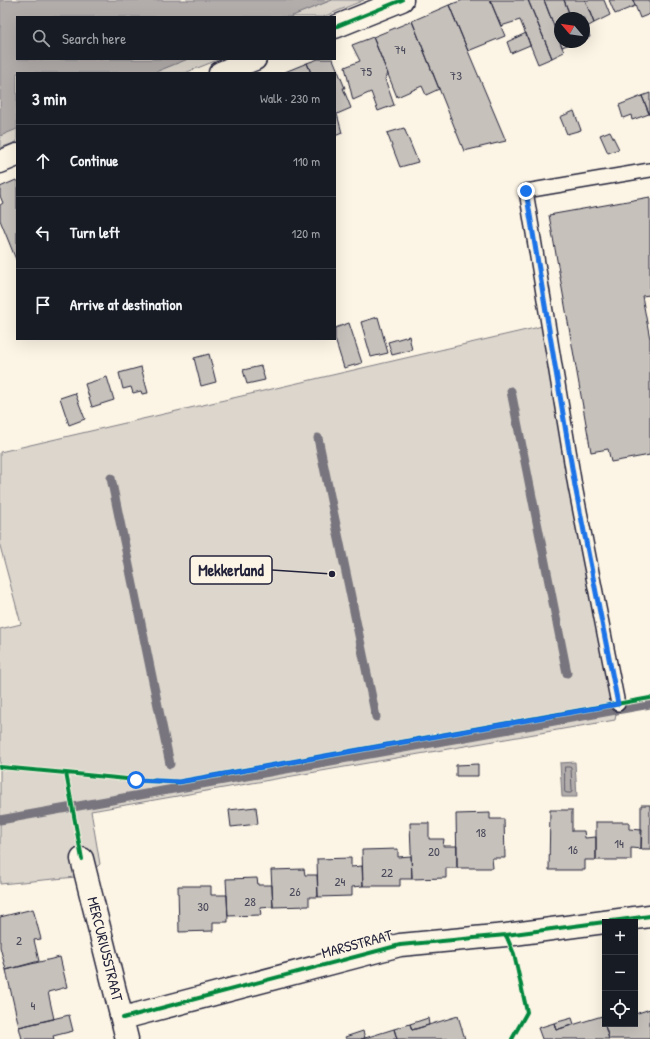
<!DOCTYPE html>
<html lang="en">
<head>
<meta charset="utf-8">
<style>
  :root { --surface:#171b24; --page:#20242c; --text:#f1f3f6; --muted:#9ea1a6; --line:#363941 }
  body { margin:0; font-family:"Patrick Hand",sans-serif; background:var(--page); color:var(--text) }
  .controls { position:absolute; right:12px; bottom:12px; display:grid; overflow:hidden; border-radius:0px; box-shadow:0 4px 16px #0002 }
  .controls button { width:36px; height:36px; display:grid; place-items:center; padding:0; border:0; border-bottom:1px solid var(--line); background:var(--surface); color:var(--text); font:20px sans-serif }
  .compass { position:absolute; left:554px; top:12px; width:36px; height:36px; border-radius:50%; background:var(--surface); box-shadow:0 4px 16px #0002; rotate:299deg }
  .stop { position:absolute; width:12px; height:12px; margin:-9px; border:3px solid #1a73e8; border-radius:50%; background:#fff }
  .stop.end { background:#1a73e8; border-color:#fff; box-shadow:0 1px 4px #0008 }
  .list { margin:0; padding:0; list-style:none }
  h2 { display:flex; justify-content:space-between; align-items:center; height:52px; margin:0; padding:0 16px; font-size:17px }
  h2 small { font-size:13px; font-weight:400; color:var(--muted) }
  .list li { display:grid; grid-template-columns:26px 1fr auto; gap:12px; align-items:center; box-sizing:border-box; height:72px; padding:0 16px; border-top:1px solid var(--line) }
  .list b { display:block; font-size:15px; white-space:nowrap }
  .list em { font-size:13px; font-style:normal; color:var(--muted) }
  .icon { flex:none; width:22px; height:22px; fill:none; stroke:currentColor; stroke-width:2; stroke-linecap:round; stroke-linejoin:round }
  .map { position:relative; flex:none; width:650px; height:1039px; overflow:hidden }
  .search { position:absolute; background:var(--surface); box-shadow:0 4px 16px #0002; left:16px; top:16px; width:320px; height:44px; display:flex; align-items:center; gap:10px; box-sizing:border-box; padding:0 14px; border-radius:0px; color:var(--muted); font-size:15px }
  .panel { position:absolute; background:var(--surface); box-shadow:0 4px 16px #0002; left:16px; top:72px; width:320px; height:268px; border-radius:0px }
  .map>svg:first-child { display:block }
</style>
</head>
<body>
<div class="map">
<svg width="650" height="1039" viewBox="0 0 650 1039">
  <rect width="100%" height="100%" fill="#fcf5e5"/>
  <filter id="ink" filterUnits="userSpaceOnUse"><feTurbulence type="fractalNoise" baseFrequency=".025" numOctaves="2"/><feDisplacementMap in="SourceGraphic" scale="8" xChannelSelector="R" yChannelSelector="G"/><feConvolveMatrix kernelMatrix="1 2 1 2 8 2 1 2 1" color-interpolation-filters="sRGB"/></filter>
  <g filter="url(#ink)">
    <path fill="#dcd6cc" stroke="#7f7c84" d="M 331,0 L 364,0 L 323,17 L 289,17 Z
      M 187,59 L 220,59 L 185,73 L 152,73 Z
      M 17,128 L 17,142 L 0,148 L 0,135 Z
      M 548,324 L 618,704 L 615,720 L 91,811 L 100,864 L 87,876 L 0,884 L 0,629 L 21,624 L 0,546 L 0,452 L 535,328 Z"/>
    <path fill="#b2adab" stroke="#78757e" d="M 0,0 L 332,0 L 290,17 L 17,17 L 17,59 L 188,59 L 153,73 L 17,73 L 17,129 L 0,136 Z
      M 575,762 L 577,797 L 562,797 L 560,763 Z"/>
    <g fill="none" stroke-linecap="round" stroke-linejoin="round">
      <path stroke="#5c5a68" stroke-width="1" d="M 565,767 L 570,767 L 571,768 L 572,791 L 571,793 L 567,793 L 565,792 Z"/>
      <path stroke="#78757e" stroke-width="9" d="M 511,391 L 567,673
        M 318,438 L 376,717
        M 111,478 L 170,764
        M 0,820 L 650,704"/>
    </g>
    <path fill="#c6c1bb" stroke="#22223b" d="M 463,0 L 490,0 L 505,36 L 468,51 L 449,5 Z
      M 490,0 L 528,0 L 552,58 L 538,64 L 520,20 L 501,26 Z
      M 528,0 L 544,0 L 564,52 L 552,58 Z
      M 544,0 L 564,0 L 571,18 L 560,18 L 560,42 L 575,42 L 562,47 Z
      M 564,0 L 585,0 L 594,23 L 587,27 L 590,37 L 584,40 L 584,18 L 571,18 Z
      M 585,0 L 604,0 L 610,15 L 594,23 Z
      M 609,0 L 633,0 L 635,6 L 615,14 Z
      M 633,0 L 650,0 L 650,14 L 640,18 Z
      M 449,5 L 468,51 L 506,141 L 464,151 L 412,21 Z
      M 412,21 L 439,89 L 426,95 L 422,86 L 397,97 L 373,37 Z
      M 526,33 L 530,45 L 511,53 L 507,42 Z
      M 373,37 L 388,74 L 385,79 L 394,105 L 378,111 L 371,92 L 353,100 L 345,67 L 360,61 L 352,45 Z
      M 318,59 L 333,59 L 345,88 L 343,88 L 351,108 L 337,114 L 342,133 L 335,136 L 335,73 L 311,73 L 307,63 Z
      M 307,63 L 311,73 L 285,73 L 285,72 Z
      M 650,93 L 650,115 L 642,96 Z
      M 642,96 L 649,114 L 632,120 L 631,115 L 623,118 L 619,105 Z
      M 574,111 L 581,130 L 567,134 L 560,117 Z
      M 404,128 L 418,162 L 400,167 L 387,133 Z
      M 610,131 L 619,149 L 608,153 L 600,135 Z
      M 16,180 L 17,182 L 17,262 L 0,220 L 0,205 L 3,203 L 0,196 L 0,187 Z
      M 650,197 L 650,295 L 642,296 L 650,339 L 650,455 L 611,462 L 608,449 L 591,452 L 549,215 Z
      M 378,317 L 388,353 L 371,357 L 361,322 Z
      M 349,323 L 362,363 L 344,368 L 335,339 L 335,328 Z
      M 409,336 L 412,350 L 392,355 L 388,342 Z
      M 209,354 L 216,382 L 201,386 L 194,358 Z
      M 261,366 L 265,380 L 247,384 L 243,370 Z
      M 141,367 L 148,393 L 142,394 L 141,391 L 133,393 L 131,387 L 123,389 L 119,373 Z
      M 107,377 L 114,400 L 92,407 L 85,384 Z
      M 75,393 L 85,419 L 69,425 L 60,398 Z
      M 478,764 L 478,776 L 456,776 L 456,765 Z
      M 641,805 L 650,805 L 650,849 L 641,849 Z
      M 256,807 L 258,824 L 231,827 L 229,810 Z
      M 550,810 L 572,810 L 572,831 L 584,831 L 585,838 L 596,837 L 596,860 L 585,860 L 585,870 L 549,870 Z
      M 490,813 L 490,819 L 504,819 L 505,858 L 492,858 L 493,868 L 457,868 L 456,814 Z
      M 596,822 L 629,822 L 629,829 L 642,830 L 641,849 L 631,848 L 631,860 L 596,860 Z
      M 410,823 L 429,823 L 429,839 L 444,839 L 443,846 L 457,846 L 457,868 L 446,868 L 446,878 L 412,879 Z
      M 398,849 L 398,857 L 411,856 L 412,879 L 400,879 L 400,886 L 363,886 L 362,850 Z
      M 351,858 L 351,867 L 362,866 L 363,886 L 352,887 L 352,896 L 318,897 L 317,859 Z
      M 304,869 L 305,875 L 317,875 L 318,897 L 309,897 L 309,906 L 273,907 L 271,870 Z
      M 257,878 L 258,885 L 272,885 L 273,907 L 260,908 L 261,915 L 228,916 L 226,879 Z
      M 178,886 L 211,886 L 211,895 L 227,895 L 228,922 L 213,922 L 213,931 L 179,932 Z
      M 33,909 L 41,939 L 34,940 L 39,961 L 6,970 L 0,947 L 0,917 Z
      M 60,957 L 67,987 L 48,992 L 54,1019 L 19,1027 L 6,970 Z
      M 650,1009 L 650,1039 L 609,1039 L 602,1016 L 605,1015 L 605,1024 L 635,1024 L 635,1014 Z
      M 69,1015 L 73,1031 L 53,1036 L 54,1039 L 22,1039 L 19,1027 Z
      M 458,1016 L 465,1039 L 397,1039 L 394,1029 L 410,1024 L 412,1030 Z
      M 602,1016 L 609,1039 L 542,1039 L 538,1028 L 554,1023 L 556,1030 Z
      M 428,1018 L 429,1025 L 412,1030 L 410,1024 Z
      M 572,1018 L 574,1024 L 556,1030 L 554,1023 Z
      M 394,1029 L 397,1039 L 361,1039 L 365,1038 Z
      M 363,1031 L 365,1038 L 361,1039 L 346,1039 L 345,1037 Z"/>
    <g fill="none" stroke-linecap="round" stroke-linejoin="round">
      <defs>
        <path id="lane" d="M 618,704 L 575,486 L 526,191 L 650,170"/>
        <path id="street" d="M 335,27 L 402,0
          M 220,73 L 255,59
          M 0,162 L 17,155
          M 82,859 L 127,1039
          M 123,1018 L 400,945 L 506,935 L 650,916"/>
      </defs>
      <use href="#lane" stroke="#22223b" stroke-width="16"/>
      <use href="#street" stroke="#22223b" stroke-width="25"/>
      <use href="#lane" stroke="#fcf5e5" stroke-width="13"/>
      <use href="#street" stroke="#fcf5e5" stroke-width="22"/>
      <defs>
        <path id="cycleway" d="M 335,27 L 402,0
          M 0,767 L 66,773 L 82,859
          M 66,773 L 137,780 L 179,782 L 650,698
          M 506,935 L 514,954 L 527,1012 L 512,1039
          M 123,1018 L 400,945 L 506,935 L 650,916"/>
      </defs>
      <use href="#cycleway" stroke="#fcf5e5" stroke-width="6"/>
      <use href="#cycleway" stroke="#00873e" stroke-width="4"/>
    </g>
  </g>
  <g fill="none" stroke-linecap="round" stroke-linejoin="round" filter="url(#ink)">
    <path stroke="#1a73e8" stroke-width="5" d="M 136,780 L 179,782 L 618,704 L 575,486 L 526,191"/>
  </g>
  <g text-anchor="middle" stroke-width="3" stroke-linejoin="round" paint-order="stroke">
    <g font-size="13" fill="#4b4a5b">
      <text x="400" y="54">74</text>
      <text x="366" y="76">75</text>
      <text x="456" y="80">73</text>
      <text x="481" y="837">18</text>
      <text x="619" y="848">14</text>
      <text x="573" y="854">16</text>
      <text x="434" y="856">20</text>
      <text x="387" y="877">22</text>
      <text x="340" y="886">24</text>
      <text x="295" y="896">26</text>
      <text x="250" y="906">28</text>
      <text x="203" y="911">30</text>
      <text x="19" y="945">2</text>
      <text x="33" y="1010">4</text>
    </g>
    <g font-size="15" fill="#22223b" stroke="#fcf5e5">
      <text transform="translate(357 944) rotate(-15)" y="5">MARSSTRAAT</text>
      <text transform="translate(105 949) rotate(76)" y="5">MERCURIUSSTRAAT</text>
    </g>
  </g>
  <path fill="none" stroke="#22223b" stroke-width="1.5" d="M332 574L272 570"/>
  <circle fill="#22223b" stroke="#fcf5e5" stroke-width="1.5" cx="332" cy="574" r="4"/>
  <rect fill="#fcf5e5" stroke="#22223b" stroke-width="1.5" x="190" y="556" width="82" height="28" rx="4"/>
  <g font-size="16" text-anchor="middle" font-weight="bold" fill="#22223b">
    <text x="231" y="576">Mekkerland</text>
  </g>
</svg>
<div class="controls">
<button>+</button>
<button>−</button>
<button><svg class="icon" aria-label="locate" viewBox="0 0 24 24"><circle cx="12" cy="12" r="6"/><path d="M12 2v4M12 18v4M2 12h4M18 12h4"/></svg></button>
</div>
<svg class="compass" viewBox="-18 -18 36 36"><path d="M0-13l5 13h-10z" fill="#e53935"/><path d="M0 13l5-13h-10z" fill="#9ea1a6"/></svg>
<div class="stop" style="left:136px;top:780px"></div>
<div class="stop end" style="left:526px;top:191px"></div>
<div class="search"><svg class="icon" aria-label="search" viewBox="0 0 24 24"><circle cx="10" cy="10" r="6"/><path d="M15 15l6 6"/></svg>Search here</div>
<section class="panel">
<h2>3 min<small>Walk · 230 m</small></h2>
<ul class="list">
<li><svg class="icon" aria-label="ahead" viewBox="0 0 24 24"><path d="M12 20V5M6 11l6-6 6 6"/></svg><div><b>Continue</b></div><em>110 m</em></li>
<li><svg class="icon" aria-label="left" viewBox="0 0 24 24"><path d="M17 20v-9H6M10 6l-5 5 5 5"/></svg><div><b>Turn left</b></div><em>120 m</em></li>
<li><svg class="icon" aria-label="arrive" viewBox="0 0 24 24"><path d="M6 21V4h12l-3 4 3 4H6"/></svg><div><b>Arrive at destination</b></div></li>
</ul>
</section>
</div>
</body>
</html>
